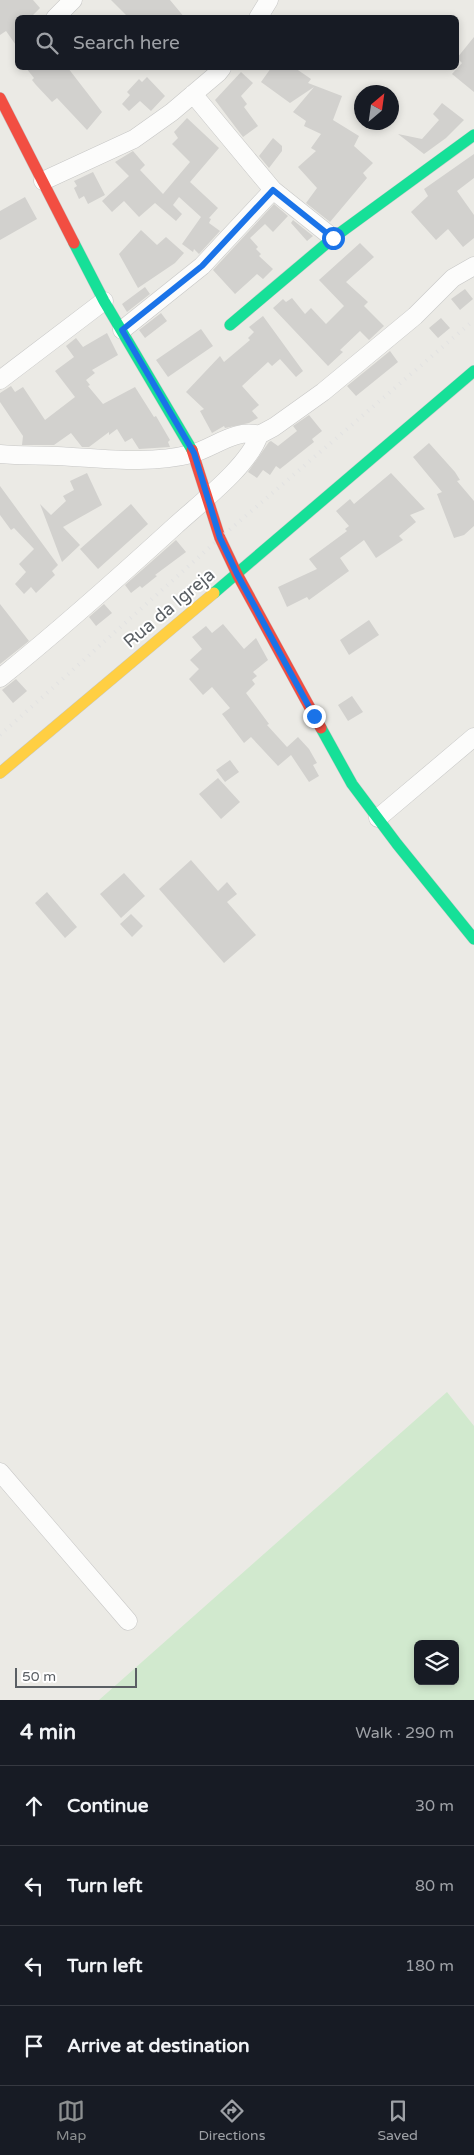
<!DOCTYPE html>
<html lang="en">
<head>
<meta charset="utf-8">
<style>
  :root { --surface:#171b24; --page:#20242c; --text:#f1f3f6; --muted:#9ea1a6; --line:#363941; --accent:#8d9091 }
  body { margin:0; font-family:"Varela Round",sans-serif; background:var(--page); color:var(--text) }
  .controls { position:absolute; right:15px; bottom:15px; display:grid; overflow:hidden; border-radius:8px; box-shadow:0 2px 8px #0003 }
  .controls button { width:45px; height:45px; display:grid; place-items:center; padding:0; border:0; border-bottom:1px solid var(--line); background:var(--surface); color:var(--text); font:25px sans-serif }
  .compass { position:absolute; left:354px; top:85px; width:45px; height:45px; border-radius:50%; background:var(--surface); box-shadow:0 2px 8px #0003; rotate:29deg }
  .scale { position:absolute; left:15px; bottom:12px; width:122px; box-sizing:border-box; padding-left:5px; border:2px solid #5a5f64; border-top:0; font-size:14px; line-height:18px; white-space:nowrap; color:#5a5f64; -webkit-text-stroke:4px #fff; paint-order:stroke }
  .stop { position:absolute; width:15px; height:15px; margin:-11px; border:4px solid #1a73e8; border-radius:50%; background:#fff }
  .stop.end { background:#1a73e8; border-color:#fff; box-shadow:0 1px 5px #0008 }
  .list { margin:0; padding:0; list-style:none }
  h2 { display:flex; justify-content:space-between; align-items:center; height:65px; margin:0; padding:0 20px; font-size:21px }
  h2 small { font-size:16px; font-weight:400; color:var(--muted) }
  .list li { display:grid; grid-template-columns:32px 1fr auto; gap:15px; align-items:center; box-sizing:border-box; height:80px; padding:0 20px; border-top:1px solid var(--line) }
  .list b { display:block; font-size:19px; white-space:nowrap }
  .list em { font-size:16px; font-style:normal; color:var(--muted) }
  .icon { flex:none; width:28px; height:28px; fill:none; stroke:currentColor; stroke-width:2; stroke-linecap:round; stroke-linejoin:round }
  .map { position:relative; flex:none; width:474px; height:1700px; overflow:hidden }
  .search { position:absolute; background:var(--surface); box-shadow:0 2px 8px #0003; left:15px; right:15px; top:15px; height:55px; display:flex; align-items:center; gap:12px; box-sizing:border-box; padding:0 18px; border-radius:8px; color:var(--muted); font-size:19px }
  .sheet { height:385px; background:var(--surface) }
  nav { display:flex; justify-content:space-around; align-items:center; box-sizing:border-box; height:70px; border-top:1px solid var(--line); background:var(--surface); font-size:14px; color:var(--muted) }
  nav a { display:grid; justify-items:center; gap:2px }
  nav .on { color:var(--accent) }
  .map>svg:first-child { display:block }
</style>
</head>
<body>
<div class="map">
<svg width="474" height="1700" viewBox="0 0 474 1700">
  <rect width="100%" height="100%" fill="#ebeae5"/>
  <path fill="#d1e9ce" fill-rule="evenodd" d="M 447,1392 L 474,1426 L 474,1700 L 99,1700 ZM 418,1644 L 455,1644 L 455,1681 L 418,1681 Z"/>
  <path fill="#d2d1ce" d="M 0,0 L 33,0 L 40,8 L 30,18 L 18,18 L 18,48 L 6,31 L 0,35 Z
    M 111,0 L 170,0 L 185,18 L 129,18 Z
    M 474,37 L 474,92 L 452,74 L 462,63 L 457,58 Z
    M 26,68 L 68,68 L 102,112 L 87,130 L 57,98 L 52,102 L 36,85 L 32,80 L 34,78 Z
    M 271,68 L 295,68 L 311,79 L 308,83 L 342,96 L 333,120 L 359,136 L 354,146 L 373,163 L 363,173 L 367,178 L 330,222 L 306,203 L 317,188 L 298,167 L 316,151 L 311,148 L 321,134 L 304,126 L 306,121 L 293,112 L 314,87 L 290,103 L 261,82 Z
    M 241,72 L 253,83 L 241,96 L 247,104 L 244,107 L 258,126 L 243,137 L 215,100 Z
    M 147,77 L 165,96 L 151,111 L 140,101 L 129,111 L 122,104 L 130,95 L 127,92 L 139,79 L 142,82 Z
    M 442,103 L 464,120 L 446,138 L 424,154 L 398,134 L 422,139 L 439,120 L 433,114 Z
    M 187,118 L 219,148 L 190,182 L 218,208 L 209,218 L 211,219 L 209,223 L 220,231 L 199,254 L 194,249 L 193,252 L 182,244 L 201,217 L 179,197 L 173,205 L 182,214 L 176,221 L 155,203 L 139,217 L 124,201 L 112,212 L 102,201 L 129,176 L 115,162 L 133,151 L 145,165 L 140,170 L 163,194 L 190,162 L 172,144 L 178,138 L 174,132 Z
    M 273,138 L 282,146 L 282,151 L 269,168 L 259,156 Z
    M 474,154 L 474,178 L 457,191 L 474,215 L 474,238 L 463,247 L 448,229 L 436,240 L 411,212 L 428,196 L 424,189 Z
    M 93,172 L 105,195 L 88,204 L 84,196 L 79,199 L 74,188 L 77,186 L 74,181 Z
    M 25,197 L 37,219 L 0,240 L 0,211 Z
    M 274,204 L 288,216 L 273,232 L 265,224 L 250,238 L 258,247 L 256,249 L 261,254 L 259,256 L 273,269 L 263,279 L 257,274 L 235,294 L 213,270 Z
    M 293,220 L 313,236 L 307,241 L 291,223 Z
    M 141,230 L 157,245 L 166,237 L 184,253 L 175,263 L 138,288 L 119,254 Z
    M 360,243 L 374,257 L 346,282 L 368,302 L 364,306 L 384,326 L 369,340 L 360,331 L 340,350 L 343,352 L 328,366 L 273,308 L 283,299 L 286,302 L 292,298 L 305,314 L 311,308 L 326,324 L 344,306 L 319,280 Z
    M 145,287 L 150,294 L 127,312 L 122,304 Z
    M 465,289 L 473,299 L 460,310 L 451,299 Z
    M 161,313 L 167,321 L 145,338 L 139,330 Z
    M 263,316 L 303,371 L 296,377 L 280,359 L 272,366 L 268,362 L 242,386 L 259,405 L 252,411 L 258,418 L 249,423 L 225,428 L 224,426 L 212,433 L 200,411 L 204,409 L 186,392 L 220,356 L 224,362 L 250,340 L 248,338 L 254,332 L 249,327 Z
    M 441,318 L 450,328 L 438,338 L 429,328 Z
    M 201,329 L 213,346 L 168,377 L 156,360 Z
    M 107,333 L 118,355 L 92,370 L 95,373 L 86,380 L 90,385 L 88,386 L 103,404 L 135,387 L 154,417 L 156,416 L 170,440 L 168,442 L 170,447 L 139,449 L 132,438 L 125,442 L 117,429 L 109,435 L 109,432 L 89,447 L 82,447 L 71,433 L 54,445 L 22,445 L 23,436 L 0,402 L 0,393 L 11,386 L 15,392 L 23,387 L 45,420 L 75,397 L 55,371 L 74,357 L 66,346 L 76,338 L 83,347 Z
    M 390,351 L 398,362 L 356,396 L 347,386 Z
    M 309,415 L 322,431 L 312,439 L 314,442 L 280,469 L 276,466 L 270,475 L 263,470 L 257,478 L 248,472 L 269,442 L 271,441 L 278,446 L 297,431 L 293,426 Z
    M 429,443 L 455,472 L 460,480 L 457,481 L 474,501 L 474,526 L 464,535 L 454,538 L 437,494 L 442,492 L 413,457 Z
    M 87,473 L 102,505 L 63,527 L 80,545 L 62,562 L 40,504 L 51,515 L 66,501 L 63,496 L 74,490 L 70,481 Z
    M 391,473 L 425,509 L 410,515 L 416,522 L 399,536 L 403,540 L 376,558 L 364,540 L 340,558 L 349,571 L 309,600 L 307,597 L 287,607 L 278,587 L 317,569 L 309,559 L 347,531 L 345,529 L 349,526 L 336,511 L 350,499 L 354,504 Z
    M 0,486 L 58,565 L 52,571 L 55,575 L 36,593 L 31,587 L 24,594 L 15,584 L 26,572 L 19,564 L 34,549 L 14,528 L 11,530 L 0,515 Z
    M 131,504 L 148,524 L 98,569 L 80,549 Z
    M 176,540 L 186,552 L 155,575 L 157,576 L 142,588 L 140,586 L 131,593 L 125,585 Z
    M 0,604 L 29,641 L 0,664 Z
    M 104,604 L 112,613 L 96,626 L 89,617 Z
    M 369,620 L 379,635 L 349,655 L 340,640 Z
    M 223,624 L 244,649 L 256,638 L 268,660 L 253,672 L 257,676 L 252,680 L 255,684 L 246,693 L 269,724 L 267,725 L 287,747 L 298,737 L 309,749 L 317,763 L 313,765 L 319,776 L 309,782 L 291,755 L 278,766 L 251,737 L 244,743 L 222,714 L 230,708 L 212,687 L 203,695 L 189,679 L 199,669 L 190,660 L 202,649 L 192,637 L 206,626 L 212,633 Z
    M 16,679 L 27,691 L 13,703 L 2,690 Z
    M 352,696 L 363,712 L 348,721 L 338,705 Z
    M 230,760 L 239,772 L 225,782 L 216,770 Z
    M 218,778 L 240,802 L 221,819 L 199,794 Z
    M 191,860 L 218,891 L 227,882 L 237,894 L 227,902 L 256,935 L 224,963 L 159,889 Z
    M 124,873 L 145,896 L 121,918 L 100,894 Z
    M 47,892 L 77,927 L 65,938 L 35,903 Z
    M 131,914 L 143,926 L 132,937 L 120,924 Z"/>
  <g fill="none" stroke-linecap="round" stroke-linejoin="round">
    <defs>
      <path id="street" d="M 55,18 L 73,0
        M 258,18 L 269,0
        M 193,94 L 273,190 L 333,238
        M 43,181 L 134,139 L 172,112 L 218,73 L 222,68
        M 122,330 L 202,266 L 273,190
        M 0,380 L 104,301
        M 0,454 C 19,456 38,455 57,456 C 101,458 148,465 191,454 C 214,448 235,428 259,435 L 274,427 L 323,392 L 415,316 L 453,278 L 474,266
        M 0,678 C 60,630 118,578 175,526 C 200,503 249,466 259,435
        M 378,818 L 474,737
        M 0,1472 L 128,1621"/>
      <path id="fast" d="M 74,243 L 104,301 L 192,450
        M 230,325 L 333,238 L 474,135
        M 214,593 L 474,371
        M 321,728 L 352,784 L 397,844 L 474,939"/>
      <path id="slow" d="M 0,773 L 214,593"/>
      <path id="jam" d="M 0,98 L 74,243
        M 192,450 L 220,538 L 237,574 L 321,728"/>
    </defs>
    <use href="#street" stroke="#c7c7c6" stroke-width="19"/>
    <use href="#fast" stroke="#c7c8c7" stroke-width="12"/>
    <use href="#slow" stroke="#c7c8c7" stroke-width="12"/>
    <use href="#jam" stroke="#c7c8c7" stroke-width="12"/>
    <use href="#street" stroke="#fcfcfb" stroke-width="18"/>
    <use href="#fast" stroke="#16e098" stroke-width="11"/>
    <use href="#slow" stroke="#ffcf43" stroke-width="11"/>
    <use href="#jam" stroke="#f24e42" stroke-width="11"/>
    <path stroke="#e2e2e2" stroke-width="4" stroke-dasharray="1 6" stroke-linecap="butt" d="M 0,735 L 220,538 L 474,320"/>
  </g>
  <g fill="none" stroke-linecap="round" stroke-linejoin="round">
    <path stroke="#1a73e8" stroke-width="6" d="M 314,716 L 237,574 L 220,538 L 194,453 L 122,330 L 202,266 L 273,190 L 333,238"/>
  </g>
  <g text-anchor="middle" stroke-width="4" stroke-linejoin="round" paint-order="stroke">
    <g font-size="18" fill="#5a5f64" stroke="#fff">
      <text transform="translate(169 608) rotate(-40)" y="6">Rua da Igreja</text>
    </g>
  </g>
</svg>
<div class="controls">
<button><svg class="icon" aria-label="layers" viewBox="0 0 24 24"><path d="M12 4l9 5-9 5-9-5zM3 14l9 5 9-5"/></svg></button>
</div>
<svg class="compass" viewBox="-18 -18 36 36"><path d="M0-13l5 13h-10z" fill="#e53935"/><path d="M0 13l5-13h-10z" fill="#9ea1a6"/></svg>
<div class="scale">50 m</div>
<div class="stop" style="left:333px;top:238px"></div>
<div class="stop end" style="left:314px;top:716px"></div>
<div class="search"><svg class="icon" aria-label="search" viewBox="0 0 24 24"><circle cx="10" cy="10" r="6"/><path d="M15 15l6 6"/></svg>Search here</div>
</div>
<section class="sheet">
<h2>4 min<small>Walk · 290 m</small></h2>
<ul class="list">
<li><svg class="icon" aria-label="ahead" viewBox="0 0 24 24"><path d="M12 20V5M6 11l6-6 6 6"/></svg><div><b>Continue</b></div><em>30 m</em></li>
<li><svg class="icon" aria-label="left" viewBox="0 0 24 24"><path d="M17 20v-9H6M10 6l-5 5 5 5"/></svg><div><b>Turn left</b></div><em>80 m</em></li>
<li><svg class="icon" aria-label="left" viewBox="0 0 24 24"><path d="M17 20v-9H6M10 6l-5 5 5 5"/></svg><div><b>Turn left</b></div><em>180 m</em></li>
<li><svg class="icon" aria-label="arrive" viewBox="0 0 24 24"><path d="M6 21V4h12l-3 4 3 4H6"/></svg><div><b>Arrive at destination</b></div></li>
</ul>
</section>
<nav>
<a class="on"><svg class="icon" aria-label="map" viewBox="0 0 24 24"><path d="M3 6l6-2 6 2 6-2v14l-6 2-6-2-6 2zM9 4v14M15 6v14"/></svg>Map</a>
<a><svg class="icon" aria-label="directions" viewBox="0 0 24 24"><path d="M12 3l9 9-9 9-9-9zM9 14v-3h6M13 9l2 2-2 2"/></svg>Directions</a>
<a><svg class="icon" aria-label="saved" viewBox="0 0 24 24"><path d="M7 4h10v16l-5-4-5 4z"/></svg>Saved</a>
</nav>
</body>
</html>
